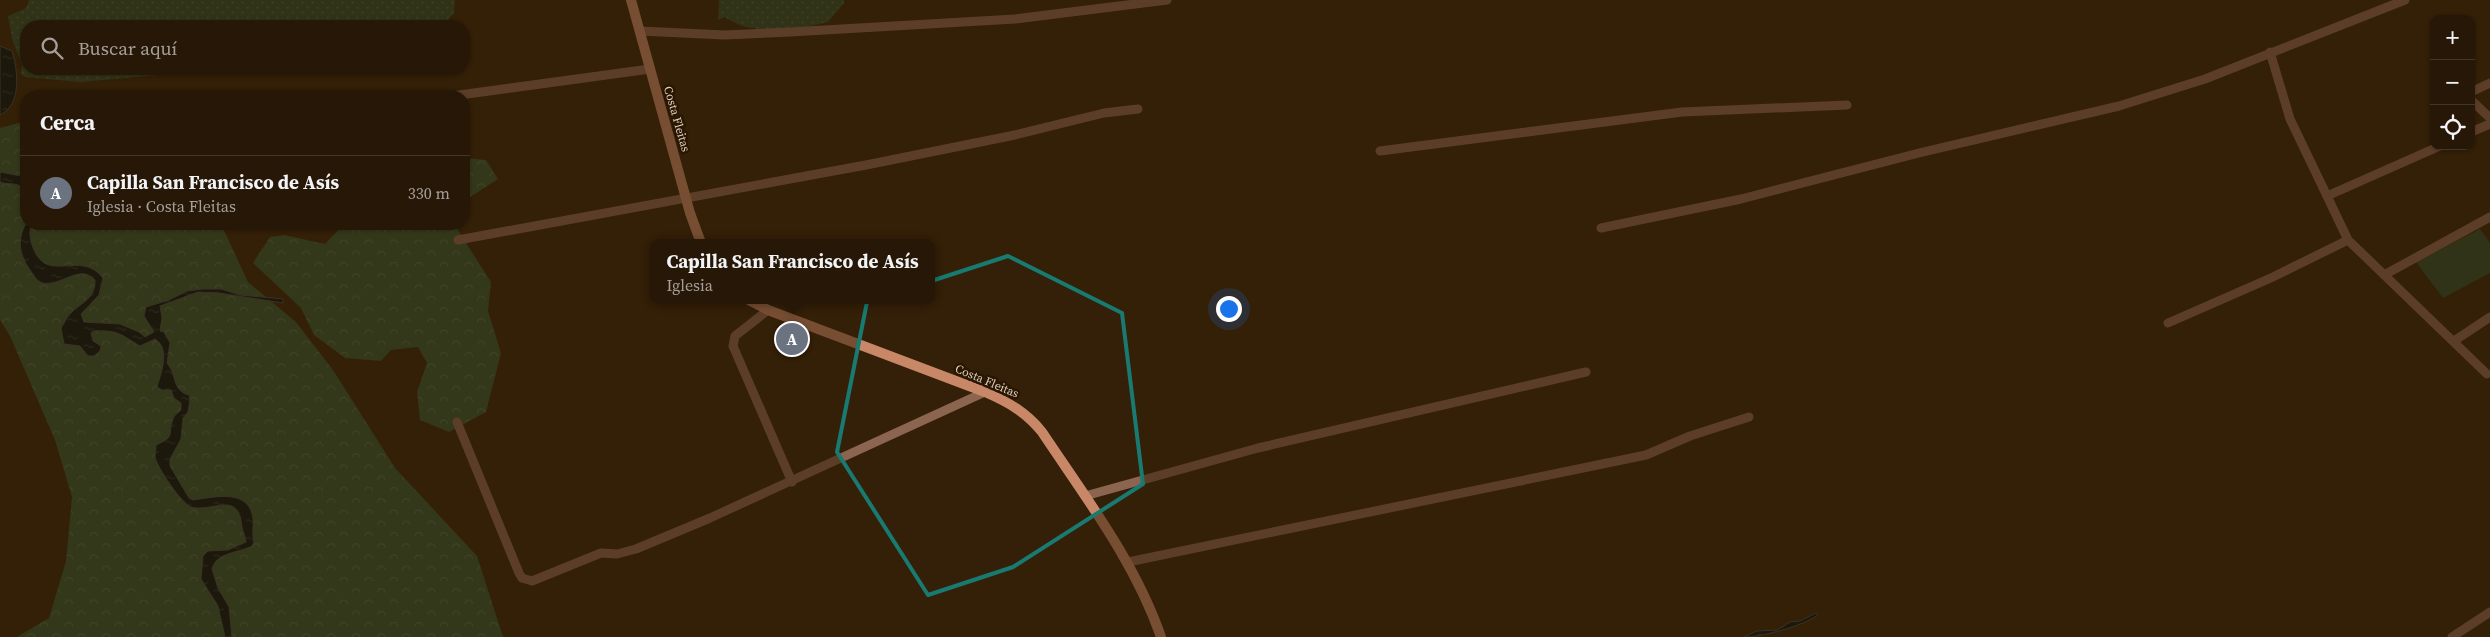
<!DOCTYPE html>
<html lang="es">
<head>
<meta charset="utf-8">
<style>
  :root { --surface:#271706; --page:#2f2010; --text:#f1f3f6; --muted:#a49f9b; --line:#433628; --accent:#8c9099 }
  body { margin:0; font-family:"Source Serif 4",serif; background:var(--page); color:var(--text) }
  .controls { position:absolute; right:15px; top:15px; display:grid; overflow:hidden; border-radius:10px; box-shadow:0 1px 4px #0004 }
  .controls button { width:45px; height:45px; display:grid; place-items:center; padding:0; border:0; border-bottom:1px solid var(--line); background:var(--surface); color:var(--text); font:25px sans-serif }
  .you { position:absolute; left:1228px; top:308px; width:18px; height:18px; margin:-12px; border:4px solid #fff; border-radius:50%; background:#1a73e8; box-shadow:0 0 0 8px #1a73e833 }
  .badge { display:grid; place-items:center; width:32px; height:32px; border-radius:50%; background:var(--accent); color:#fff; font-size:16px; font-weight:700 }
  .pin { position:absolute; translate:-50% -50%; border:2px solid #fff; box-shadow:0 1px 5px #0006 }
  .popup { position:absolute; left:650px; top:239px; width:285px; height:65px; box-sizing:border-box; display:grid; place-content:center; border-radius:10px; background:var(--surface); filter:drop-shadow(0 1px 4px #0005); font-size:16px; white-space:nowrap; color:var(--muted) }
  .popup b { font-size:19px; color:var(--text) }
  .popup::after { content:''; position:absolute; left:50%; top:100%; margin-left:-10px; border:10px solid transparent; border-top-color:var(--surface) }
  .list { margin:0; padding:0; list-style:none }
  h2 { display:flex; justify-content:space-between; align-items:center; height:65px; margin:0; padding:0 20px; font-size:21px }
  h2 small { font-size:16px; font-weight:400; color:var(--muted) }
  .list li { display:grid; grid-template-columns:32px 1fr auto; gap:15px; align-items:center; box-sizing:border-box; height:75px; padding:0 20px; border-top:1px solid var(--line) }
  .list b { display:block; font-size:19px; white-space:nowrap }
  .list p { margin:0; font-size:16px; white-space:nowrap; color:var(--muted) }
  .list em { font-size:16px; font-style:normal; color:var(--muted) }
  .icon { flex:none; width:28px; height:28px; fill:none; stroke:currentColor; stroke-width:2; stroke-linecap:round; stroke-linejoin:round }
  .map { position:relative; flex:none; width:2490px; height:637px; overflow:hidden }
  .search { position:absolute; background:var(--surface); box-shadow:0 1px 4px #0004; left:20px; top:20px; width:450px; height:55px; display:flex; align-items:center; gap:12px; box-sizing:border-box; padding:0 18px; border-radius:20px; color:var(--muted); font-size:19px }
  .panel { position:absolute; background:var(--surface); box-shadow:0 1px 4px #0004; left:20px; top:90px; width:450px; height:140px; border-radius:20px }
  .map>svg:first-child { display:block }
</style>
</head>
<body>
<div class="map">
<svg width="2490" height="637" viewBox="0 0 2490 637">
  <defs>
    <pattern id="grass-dots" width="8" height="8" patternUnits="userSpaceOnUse" patternTransform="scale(1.25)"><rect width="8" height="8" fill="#2a4d2a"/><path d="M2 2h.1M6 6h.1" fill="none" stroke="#486647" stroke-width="1.8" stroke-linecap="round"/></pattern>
    <pattern id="forest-crowns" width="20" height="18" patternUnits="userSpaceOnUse" patternTransform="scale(1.25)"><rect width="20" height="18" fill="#325732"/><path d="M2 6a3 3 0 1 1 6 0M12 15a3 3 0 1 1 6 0" fill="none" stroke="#4f6e4e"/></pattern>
    <pattern id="water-ripples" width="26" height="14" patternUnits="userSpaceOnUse" patternTransform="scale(1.25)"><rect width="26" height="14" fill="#001113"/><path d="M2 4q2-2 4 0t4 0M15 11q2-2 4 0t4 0" fill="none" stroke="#253334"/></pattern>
  </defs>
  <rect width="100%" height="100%" fill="#341f08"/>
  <path fill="url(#grass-dots)" d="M 29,0 L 455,0 L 454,13 L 443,26 L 26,26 L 26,69 L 227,69 L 80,82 L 25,77 L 21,74 L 22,65 L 12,39 L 8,16 L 26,8 Z
    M 719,0 L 844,0 L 844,3 L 828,22 L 799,29 L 762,30 L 742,26 L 724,17 L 718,20 Z"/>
  <path fill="url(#forest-crowns)" d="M 26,121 L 26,224 L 221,224 L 248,282 L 296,322 L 333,370 L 395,468 L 477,556 L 503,637 L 17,637 L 49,618 L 66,561 L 72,497 L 55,440 L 10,336 L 0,320 L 0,128 Z
    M 464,158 L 486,160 L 498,179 L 464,201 Z
    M 344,224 L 454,224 L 491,282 L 488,311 L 501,353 L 486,412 L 449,432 L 420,420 L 417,392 L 427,363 L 418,347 L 391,350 L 381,361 L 345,358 L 314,335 L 301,308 L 253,263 L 270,237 L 284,235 L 325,244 Z"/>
  <path fill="#2a4d2a" d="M 2480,229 L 2490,243 L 2490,273 L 2443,298 L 2416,262 Z"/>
  <path fill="url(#water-ripples)" stroke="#424a48" d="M 0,46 L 12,51 C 18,70 22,105 0,115 Z
    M 0,172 L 26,177 L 26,195 C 22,180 11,186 0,182 Z
    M 26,223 L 31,224 C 29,234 30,241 34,250 C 49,284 80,249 103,278 L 99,295 L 81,314 L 84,322 L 120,324 L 139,332 L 145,337 L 154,332 L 144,316 L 146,307 L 169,300 L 187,291 L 203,289 L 221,289 L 240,295 L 283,299 L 283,303 L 219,293 L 198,292 L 160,306 L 162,318 L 160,331 L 164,332 L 170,343 L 167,363 C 177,375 172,391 189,395 L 190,400 L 188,412 L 183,418 L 181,439 L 170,459 L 170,466 L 189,498 L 193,500 C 210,498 246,488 252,514 C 255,524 251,532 254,542 L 252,546 C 239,553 216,552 212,569 L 218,588 L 229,607 L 232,637 L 225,637 L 218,606 L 201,579 L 203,556 L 208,551 L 228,550 L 246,542 C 246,537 243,533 242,527 C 239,489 212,513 191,507 C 182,504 157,467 155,457 C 155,454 156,449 156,445 C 177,436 167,434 173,419 C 174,415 178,413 181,410 L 181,403 L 174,398 L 171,390 L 162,390 L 157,387 C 161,373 171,349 155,339 L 140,346 C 120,334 118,330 94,331 L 91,333 L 93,341 L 101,346 L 100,351 L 94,356 L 88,356 L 80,346 L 64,344 L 61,328 C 64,324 66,318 70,314 C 80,303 96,299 95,280 C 79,262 58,290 40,282 C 36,280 33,274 30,270 C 19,254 17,240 26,223 Z
    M 1816,613 L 1818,615 C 1803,626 1762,637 1744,637 L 1757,631 L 1777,630 L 1790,622 L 1800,621 Z"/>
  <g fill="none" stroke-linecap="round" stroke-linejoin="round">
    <path stroke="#8c6550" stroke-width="9" d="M 640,31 L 725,35 L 790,32 L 1015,19 L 1167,0
      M 2270,52 L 2290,119 L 2327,196
      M 2471,92 L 2490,83
      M 452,96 L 650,69
      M 2471,100 L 2490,118
      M 2471,132 L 2490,124
      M 1380,151 L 1682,112 L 1847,105
      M 1601,228 L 1741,199 L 1919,153 L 2119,106 L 2205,79 L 2405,0
      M 458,240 L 866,165 L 1015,135 L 1104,113 L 1138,109
      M 2348,240 L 2487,374
      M 2384,275 L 2490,217
      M 768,310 L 735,336 L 733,346 L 792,482
      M 2168,323 L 2273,277 L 2348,240 L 2327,196 L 2440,146
      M 2454,341 L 2490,317
      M 457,422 L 519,573 L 522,578 L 532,581 L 601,553 L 617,554 L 636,549 L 710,518 L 985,392
      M 1085,496 L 1258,448 L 1586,372
      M 1128,562 L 1646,455 L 1690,436 L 1749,417
      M 2452,637 L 2490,612"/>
    <path stroke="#c88867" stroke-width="10" d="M 631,0 L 690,213 L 701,243
      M 749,300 L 768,310 L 985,392 C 1008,402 1026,412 1042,432 C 1086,498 1135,562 1161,637"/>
  </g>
  <path d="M0 0H2490V637H0ZM 1008,256 L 1122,313 L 1143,484 L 1013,567 L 928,595 L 837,452 L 867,302 Z" fill="#341f08" fill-opacity=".55" fill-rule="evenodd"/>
  <path fill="none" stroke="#197a72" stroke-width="4" stroke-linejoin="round" d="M 1008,256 L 1122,313 L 1143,484 L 1013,567 L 928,595 L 837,452 L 867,302 Z"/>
  <g text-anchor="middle" stroke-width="5" stroke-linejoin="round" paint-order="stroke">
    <g font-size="12" fill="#ddcfc2" stroke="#2a1601">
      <text transform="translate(677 119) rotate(74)" y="4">Costa Fleitas</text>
      <text transform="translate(987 381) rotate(23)" y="4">Costa Fleitas</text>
    </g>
  </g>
</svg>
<div class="controls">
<button>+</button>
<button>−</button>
<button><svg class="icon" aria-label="locate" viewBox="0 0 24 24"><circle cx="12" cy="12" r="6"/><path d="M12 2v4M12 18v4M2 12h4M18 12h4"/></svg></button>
</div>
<div class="you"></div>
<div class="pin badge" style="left:792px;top:339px;background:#6b7280">A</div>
<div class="popup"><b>Capilla San Francisco de Asís</b>Iglesia</div>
<div class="search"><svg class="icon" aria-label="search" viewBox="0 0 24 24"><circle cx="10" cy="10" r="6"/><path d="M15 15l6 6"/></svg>Buscar aquí</div>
<section class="panel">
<h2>Cerca<small></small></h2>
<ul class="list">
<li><span class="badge" style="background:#6b7280">A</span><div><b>Capilla San Francisco de Asís</b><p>Iglesia · Costa Fleitas</p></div><em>330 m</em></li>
</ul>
</section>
</div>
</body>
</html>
